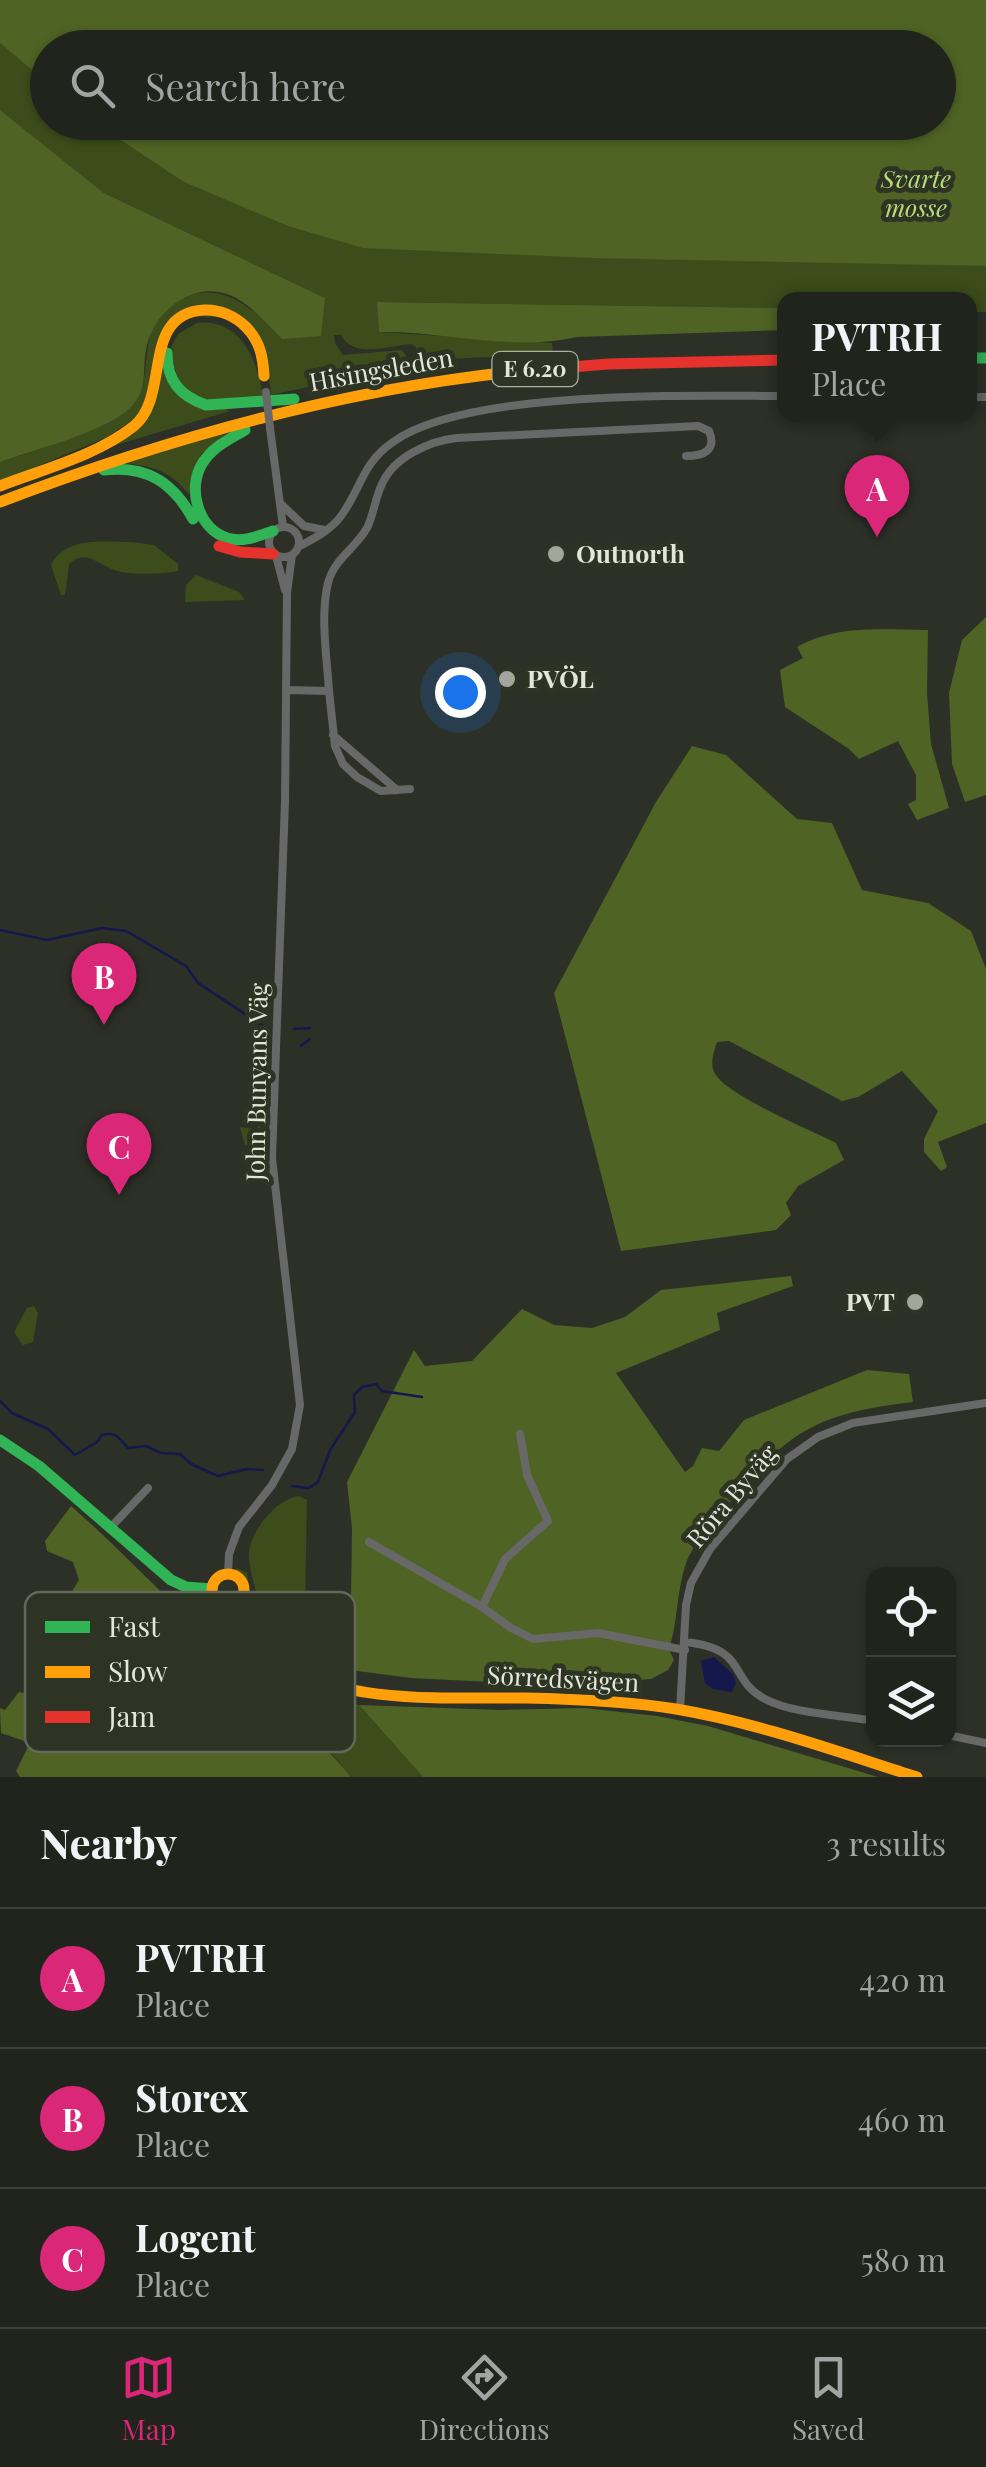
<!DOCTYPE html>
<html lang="en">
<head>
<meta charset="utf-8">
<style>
  :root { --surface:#21241d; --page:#2d302a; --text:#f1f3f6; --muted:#a2a4a4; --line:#3e413b; --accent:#db2777 }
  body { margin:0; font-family:"Playfair Display",serif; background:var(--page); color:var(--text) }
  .controls { position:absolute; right:30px; bottom:30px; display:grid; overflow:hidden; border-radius:20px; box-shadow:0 2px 8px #0004 }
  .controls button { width:90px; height:90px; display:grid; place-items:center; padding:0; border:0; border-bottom:2px solid var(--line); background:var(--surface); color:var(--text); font:50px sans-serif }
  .you { position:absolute; left:460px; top:692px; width:35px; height:35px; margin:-25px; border:8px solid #fff; border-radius:50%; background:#1a73e8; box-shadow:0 0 0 15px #1a73e833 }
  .badge { display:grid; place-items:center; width:65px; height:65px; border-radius:50%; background:var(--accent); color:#fff; font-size:32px; font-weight:700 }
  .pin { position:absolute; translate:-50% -82px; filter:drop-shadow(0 2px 5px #0008) }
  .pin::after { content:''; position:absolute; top:52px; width:35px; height:30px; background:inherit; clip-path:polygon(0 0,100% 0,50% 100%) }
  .popup { position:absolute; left:777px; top:292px; width:200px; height:130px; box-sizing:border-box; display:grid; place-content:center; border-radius:20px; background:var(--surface); filter:drop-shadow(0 2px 8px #0005); font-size:32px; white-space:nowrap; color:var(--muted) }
  .popup b { font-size:38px; color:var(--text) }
  .popup::after { content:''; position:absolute; left:50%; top:100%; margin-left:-20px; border:20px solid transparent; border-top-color:var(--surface) }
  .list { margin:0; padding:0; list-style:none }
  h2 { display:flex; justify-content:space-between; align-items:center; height:130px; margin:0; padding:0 40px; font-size:42px }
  h2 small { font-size:32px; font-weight:400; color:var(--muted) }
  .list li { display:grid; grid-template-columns:65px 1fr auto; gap:30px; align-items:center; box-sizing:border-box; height:140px; padding:0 40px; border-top:2px solid var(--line) }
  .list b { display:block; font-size:38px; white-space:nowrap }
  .list p { margin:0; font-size:32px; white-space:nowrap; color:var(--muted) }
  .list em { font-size:32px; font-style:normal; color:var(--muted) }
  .icon { flex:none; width:55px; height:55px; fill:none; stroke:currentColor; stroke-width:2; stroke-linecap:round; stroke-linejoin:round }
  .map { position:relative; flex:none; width:986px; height:1777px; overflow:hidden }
  .search { position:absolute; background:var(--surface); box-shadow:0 2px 8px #0004; left:30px; right:30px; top:30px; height:110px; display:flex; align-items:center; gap:25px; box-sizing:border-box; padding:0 35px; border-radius:55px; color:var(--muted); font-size:38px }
  .sheet { height:550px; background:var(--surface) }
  nav { display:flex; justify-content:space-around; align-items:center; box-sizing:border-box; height:140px; border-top:2px solid var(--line); background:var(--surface); font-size:28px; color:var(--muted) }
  nav a { display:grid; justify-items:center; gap:5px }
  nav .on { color:var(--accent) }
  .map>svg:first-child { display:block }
</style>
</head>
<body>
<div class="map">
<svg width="986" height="1777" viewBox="0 0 986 1777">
  <rect width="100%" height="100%" fill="#2c3027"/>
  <path fill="#3c4d1b" d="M 0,43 L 47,83 L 48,122 L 95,123 L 182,181 L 849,262 L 986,266 L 986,312 L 970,312 L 970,300 L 784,300 L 784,308 L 378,302 L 379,332 L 552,343 L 553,354 L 425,360 L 418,357 L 416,347 L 411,344 C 388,346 353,359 341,335 L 334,335 L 335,343 L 343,355 L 402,350 L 408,359 L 404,366 L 271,395 L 267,361 L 245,319 L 176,315 L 141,415 L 107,437 L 0,482 L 0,462 C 34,450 103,432 128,410 C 163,380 125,315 189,295 C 215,288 233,296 253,311 L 325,298 L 104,193 L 0,110 Z
    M 197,323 C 241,318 259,362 263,399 L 216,403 L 180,389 L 170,350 L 178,334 Z
    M 160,359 L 170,386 L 230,411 L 96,451 L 135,429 Z
    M 233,428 L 201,454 L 189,495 C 169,468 147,465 114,462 Z
    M 131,542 L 154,545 L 178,564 L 178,571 C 162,574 138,575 121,572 C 101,568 87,547 69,564 L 65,595 L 61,595 L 51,565 C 66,536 103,542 131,542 Z
    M 196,575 L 239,592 L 245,600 L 185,602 L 186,585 Z
    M 259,1112 L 261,1112 L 260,1150 L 245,1145 L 240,1127 L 257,1129 Z
    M 34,1306 L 38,1313 L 33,1342 L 23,1345 L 14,1332 L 27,1308 Z
    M 298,1496 L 307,1500 L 304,1655 C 295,1651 283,1648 277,1640 C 265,1626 247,1569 249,1551 C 253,1528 276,1500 298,1496 Z
    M 235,1567 L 247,1573 L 252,1608 L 269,1646 L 265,1646 C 246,1622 242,1619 247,1588 Z
    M 230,1652 L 245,1656 L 286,1681 L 359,1705 L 423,1777 L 351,1777 L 329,1750 Z"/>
  <path fill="#4f6324" d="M 0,0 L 986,0 L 986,266 L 593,258 L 363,248 L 288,226 L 182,181 L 95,123 L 938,122 L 938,48 L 48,48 L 47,83 L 0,43 Z
    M 0,110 L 104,193 L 325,298 L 321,336 L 282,339 C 268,325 254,308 236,298 C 198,277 156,308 147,345 C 141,369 150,390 129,409 C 105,432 33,450 0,462 Z
    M 377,302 L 784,308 L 784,330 L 577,337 C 512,352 445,331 379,332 Z
    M 986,617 L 986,795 L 965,802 L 952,764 L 949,693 L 962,640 Z
    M 928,630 L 927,693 L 931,744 L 949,808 L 917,820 L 908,804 L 916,800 L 916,775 L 898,741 L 859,759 L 849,749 L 785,707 L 780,670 L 803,658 L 797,647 C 839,624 881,630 928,630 Z
    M 692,746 L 726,755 L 797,819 L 832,823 L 862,890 L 928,903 L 971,931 L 986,969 L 986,1123 L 938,1142 L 947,1167 L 941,1171 L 924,1152 L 924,1139 L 938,1111 L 902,1071 L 858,1097 L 842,1101 L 729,1041 L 717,1042 C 714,1051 710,1063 714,1072 C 725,1095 811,1130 836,1143 L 844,1160 L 798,1186 L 786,1203 L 791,1215 L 776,1230 L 621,1251 L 554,993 L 656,802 Z
    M 791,1276 L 793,1286 L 717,1313 L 720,1330 L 616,1373 L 685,1472 L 693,1466 L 702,1448 L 719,1451 L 744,1420 L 867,1370 L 909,1374 L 913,1402 C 817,1413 785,1432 725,1509 C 713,1524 696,1541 688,1558 C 676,1588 679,1619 669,1649 L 674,1660 L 668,1670 L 651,1679 L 629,1681 L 545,1677 L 491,1682 L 411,1678 L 350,1670 L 352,1528 L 347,1482 L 414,1350 L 425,1366 L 472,1361 L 522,1309 L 554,1325 L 592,1328 L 625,1317 L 661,1290 Z
    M 71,1506 C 108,1538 141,1573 176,1606 C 236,1662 299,1714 351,1777 L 20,1777 L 16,1771 L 30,1743 L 1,1733 L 0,1708 L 5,1710 L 19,1692 L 32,1695 L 43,1683 L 38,1647 L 79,1580 L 73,1562 L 47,1551 L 45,1541 Z
    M 359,1705 L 502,1710 L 584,1708 L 657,1716 L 708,1726 L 878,1777 L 423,1777 Z"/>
  <path fill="#14184a" d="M 714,1657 L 733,1674 L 736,1683 L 732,1692 L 713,1689 L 705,1683 L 701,1661 Z"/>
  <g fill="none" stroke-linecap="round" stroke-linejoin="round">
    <path stroke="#14184a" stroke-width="2.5" d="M 0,930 L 47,940 L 102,928 L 126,931 L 186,966 L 198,983 L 266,1028
      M 294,1029 L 310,1028
      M 301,1046 L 310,1039
      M 0,1401 L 12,1413 L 48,1429 L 75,1455 L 97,1442 L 102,1435 C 117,1431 119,1439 128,1448 L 146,1446 L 161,1453 L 180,1454 L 191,1464 L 218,1476 L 247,1469 L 263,1470
      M 292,1486 L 309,1488 L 318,1482 L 330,1450 L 355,1412 L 354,1395 L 362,1387 L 376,1384 L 382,1391 L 422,1397"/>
    <path stroke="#686868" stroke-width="8" d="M 970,397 L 986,397
      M 270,428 L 283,527
      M 280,503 L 304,526 L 325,530
      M269 542a15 15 0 1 1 30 0a15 15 0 1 1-30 0Z
      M 298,547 C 313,539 331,530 341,516 C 361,489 362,463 393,442 C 467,389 691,396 784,396
      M 276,556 L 285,590
      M 286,690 L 329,691 L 335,746 L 343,764 L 357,777 L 381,791 L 410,789
      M 329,691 C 327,658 320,616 328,583 C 334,559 355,549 367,528 C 374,514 375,498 382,484 C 394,457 429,441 457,438 L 698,426 L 709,431 C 717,450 704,456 686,456
      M 333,735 L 397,790
      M 520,1434 L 527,1475 L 548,1521 L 505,1559 L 482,1607 L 511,1628 L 533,1639 L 598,1633 L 685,1650
      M 110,1528 L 148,1488
      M 369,1542 L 482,1607
      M 228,1574 L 229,1554 L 239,1527 L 272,1485 L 292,1449 L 300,1405 L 272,1158 L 285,802 L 287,593 L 292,555
      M 685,1642 C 750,1649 727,1679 765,1699 C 793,1714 842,1715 874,1721
      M 680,1710 L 686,1605 L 691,1583 L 710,1549 L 787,1459 L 818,1437 L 853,1423 L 986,1403
      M 948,1735 L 986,1743"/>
    <path stroke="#30b455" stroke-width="11" d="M 167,353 C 167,381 180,396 206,405 L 294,399
      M 970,358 L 986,358
      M 245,430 C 228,440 212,447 202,464 C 187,489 198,528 227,538 C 243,543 258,536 273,531
      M 104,470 C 146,465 173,482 193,519
      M 0,1440 L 39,1466 L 171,1580 L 186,1587 L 212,1589"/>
    <path stroke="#ff9f0a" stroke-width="11" d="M 0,486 C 44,469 96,456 134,426 C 171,396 140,314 204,310 C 219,309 235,316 246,327 C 260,341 263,357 264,376
      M 0,502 C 165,439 335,391 511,372
      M212 1590a16 16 0 1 1 32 0a16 16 0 1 1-32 0Z
      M 232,1605 C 246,1628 258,1647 281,1662 C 344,1706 451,1697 525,1698 C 575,1699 627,1701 676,1709 C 759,1723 838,1752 917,1777"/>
    <path stroke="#e5322d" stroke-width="11" d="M 511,372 L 608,364 L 784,360
      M 219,546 L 240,552 L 273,554"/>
    <path stroke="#686868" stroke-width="8" d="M 266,392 L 270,428"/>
  </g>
  <g fill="#a2a69c" stroke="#2d3423" stroke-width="4">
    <circle cx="556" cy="554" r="10"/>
    <circle cx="507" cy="679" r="10"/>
    <circle cx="915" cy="1302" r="10"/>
  </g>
  <g text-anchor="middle" stroke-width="10" stroke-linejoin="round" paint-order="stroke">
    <rect fill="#2d3423" stroke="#acb1a4" stroke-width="2.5" x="492.5" y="352" width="85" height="34" rx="8"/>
    <g font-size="22" font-weight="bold" fill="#e2e6db">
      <text x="535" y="377">E 6.20</text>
    </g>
    <g font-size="25" font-style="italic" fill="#b9dc7a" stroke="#2d3423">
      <text x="916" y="188">Svarte<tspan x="916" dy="29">mosse</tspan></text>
    </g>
    <g font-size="25" fill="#e2e6db" stroke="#2d3423">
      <text transform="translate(381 370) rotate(-10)" y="9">Hisingsleden</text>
      <text transform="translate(257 1082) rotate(-89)" y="9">John Bunyans Väg</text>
      <text transform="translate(732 1496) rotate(-50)" y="9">Röra Byväg</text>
      <text transform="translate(563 1679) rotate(3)" y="9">Sörredsvägen</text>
    </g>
    <g font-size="25" font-weight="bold" fill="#e2e6db" stroke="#2d3423" text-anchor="start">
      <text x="576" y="563">Outnorth</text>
      <text x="527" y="688">PVÖL</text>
      <text x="895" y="1311" text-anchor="end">PVT</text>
    </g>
  </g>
  <rect x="25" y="1592" width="330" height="160" rx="15" fill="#2d3423" stroke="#63695a" stroke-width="2.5"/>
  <rect x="45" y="1621" width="45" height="12" fill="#30b455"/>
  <rect x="45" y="1666" width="45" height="12" fill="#ff9f0a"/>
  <rect x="45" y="1711" width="45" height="12" fill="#e5322d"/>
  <g font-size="28" fill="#e2e6db">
    <text x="108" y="1637">Fast</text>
    <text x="108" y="1682">Slow</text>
    <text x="108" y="1727">Jam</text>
  </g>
</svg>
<div class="controls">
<button><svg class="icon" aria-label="locate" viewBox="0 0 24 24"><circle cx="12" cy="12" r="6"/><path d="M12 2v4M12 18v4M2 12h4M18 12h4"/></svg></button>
<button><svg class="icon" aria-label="layers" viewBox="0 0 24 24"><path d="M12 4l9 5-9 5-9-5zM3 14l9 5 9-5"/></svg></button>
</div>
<div class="you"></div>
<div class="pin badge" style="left:877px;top:537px">A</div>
<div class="popup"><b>PVTRH</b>Place</div>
<div class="pin badge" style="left:104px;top:1025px">B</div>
<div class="pin badge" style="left:119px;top:1195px">C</div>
<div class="search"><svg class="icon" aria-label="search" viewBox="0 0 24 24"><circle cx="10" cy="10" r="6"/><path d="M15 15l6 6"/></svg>Search here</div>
</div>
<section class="sheet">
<h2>Nearby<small>3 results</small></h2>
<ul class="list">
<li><span class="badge">A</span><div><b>PVTRH</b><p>Place</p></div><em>420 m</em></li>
<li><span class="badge">B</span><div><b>Storex</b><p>Place</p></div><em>460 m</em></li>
<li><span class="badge">C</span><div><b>Logent</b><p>Place</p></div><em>580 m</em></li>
</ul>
</section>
<nav>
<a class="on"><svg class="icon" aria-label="map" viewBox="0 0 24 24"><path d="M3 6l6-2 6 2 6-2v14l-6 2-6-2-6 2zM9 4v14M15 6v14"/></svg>Map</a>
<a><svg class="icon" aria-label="directions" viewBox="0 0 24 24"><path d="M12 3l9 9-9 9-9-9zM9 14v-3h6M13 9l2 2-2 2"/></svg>Directions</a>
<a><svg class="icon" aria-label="saved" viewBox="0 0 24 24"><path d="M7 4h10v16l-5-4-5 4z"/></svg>Saved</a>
</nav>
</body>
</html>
